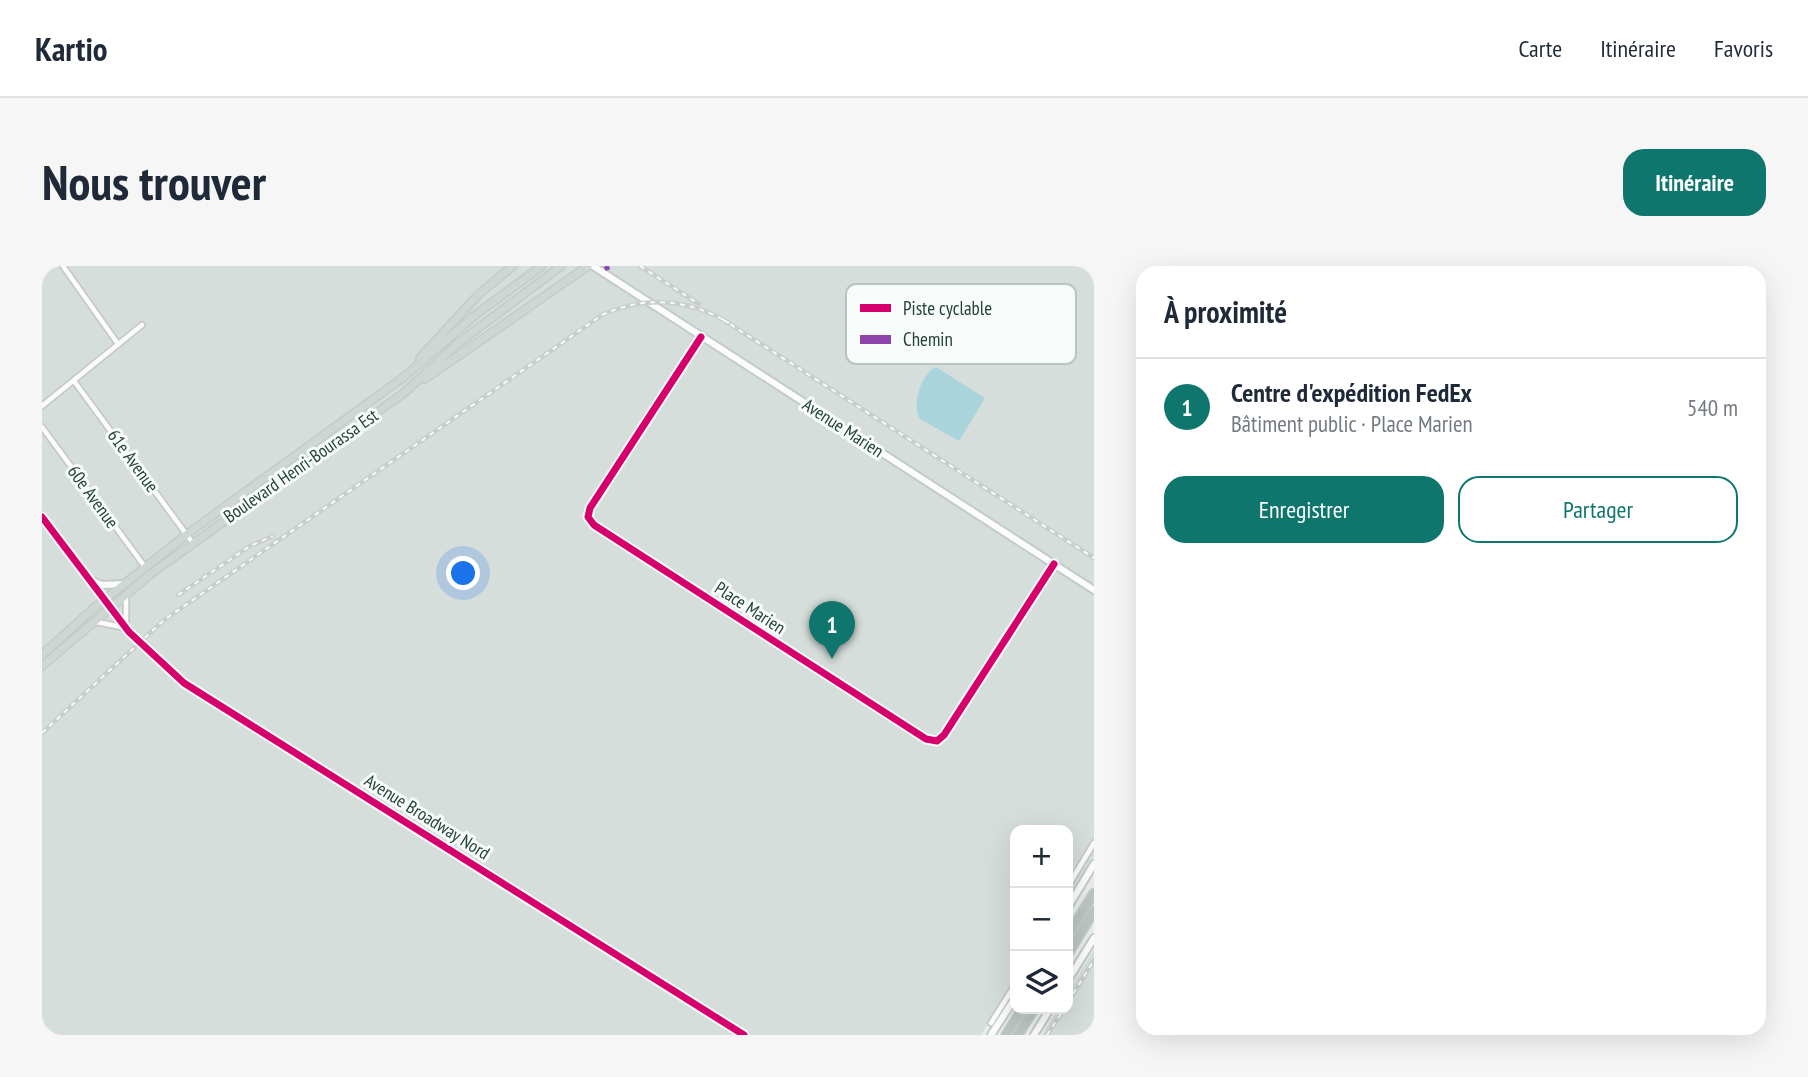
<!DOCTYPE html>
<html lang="fr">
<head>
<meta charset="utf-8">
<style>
  :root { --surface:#fff; --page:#f6f6f7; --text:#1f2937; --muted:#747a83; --line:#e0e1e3; --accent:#0f766e }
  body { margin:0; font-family:"PT Sans Narrow",sans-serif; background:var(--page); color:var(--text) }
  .controls { position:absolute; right:21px; bottom:21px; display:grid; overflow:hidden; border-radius:14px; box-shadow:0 7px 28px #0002 }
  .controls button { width:63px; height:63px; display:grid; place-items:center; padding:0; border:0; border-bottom:2px solid var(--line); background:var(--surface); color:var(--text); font:35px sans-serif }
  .you { position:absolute; left:422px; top:308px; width:24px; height:24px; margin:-18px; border:5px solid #fff; border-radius:50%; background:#1a73e8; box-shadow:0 0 0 10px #1a73e833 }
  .badge { display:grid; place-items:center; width:46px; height:46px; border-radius:50%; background:var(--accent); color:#fff; font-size:23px; font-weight:700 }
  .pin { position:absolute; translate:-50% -58px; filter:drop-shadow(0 2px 4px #0008) }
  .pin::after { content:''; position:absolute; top:37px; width:24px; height:21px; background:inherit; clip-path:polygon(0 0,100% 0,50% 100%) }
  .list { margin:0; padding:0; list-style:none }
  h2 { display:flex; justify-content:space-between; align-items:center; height:91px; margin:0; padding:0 28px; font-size:30px }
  h2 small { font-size:23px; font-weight:400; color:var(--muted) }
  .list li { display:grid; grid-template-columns:46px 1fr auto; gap:21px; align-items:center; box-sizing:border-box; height:98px; padding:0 28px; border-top:2px solid var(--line) }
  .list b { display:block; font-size:26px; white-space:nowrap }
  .list p { margin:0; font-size:23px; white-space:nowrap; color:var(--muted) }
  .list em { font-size:23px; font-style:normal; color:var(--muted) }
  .actions { display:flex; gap:14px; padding:21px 28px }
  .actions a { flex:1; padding:16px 0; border:2px solid var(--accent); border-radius:21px; text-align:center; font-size:24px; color:var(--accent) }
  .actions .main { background:var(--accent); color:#fff }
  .icon { flex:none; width:38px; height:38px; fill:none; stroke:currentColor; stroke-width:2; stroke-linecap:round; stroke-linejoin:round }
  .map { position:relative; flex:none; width:1052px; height:769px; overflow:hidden; border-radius:21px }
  header { display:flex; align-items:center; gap:42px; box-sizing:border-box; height:98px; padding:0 35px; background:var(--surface); border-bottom:2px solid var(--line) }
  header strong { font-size:33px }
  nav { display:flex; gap:38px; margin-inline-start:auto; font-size:24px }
  .intro { display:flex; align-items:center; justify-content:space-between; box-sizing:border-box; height:168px; padding:0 42px }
  h1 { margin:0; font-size:49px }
  .button { padding:18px 32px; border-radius:21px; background:var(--accent); color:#fff; font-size:24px; font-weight:700 }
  main { display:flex; gap:42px; padding:0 42px }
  aside { flex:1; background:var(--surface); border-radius:21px; box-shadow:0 7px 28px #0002 }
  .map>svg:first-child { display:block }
</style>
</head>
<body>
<header>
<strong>Kartio</strong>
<nav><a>Carte</a><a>Itinéraire</a><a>Favoris</a></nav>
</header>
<div class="intro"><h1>Nous trouver</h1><a class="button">Itinéraire</a></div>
<main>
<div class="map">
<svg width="1052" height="769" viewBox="0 0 1052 769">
  <rect width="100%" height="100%" fill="#e8edeb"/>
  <path fill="#d6dedb" d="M 0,0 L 1052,0 L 1052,590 L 1026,632 L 1026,564 L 973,564 L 973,715 L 939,769 L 0,769 Z
    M 1052,684 L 1052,769 L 1000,769 L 1016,743 L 1026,743 L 1026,726 Z"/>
  <path fill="#a9d4db" d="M 894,101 L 943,132 L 917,175 L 878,153 C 869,139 879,108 894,101 Z"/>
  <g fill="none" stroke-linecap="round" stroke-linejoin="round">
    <defs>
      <path id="street" d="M 21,0 L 76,78
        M 659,71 L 548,242 L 546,251 L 552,259 L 884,473 L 895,475 L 902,469 L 1012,298
        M 32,115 L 150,276
        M 0,140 L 100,59
        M 0,161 L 103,301
        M 55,356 L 84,362 L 84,331
        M 1026,620 L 1052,577
        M 949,757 L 973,719"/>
      <path id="secondary" d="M 551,0 L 1052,324
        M 0,251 L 87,366 L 142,417 L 702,769
        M 48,314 L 60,319 L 81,318
        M 1026,641 L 1052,598
        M 1026,714 L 1052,672
        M 949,769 L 973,732
        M 992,769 L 1008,743"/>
      <path id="primary" d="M 378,92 L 437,28 L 471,0
        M 383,113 L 546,0
        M 0,389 L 52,342 L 144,269 L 362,111 L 432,50 L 500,0
        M 0,400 L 110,307 L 362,127 L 415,78 L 519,0"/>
      <path id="highway" d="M 1026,669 L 1052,627
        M 1026,688 L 1052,645
        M 964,769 L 980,743
        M 976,769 L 992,743"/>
    </defs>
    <use href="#street" stroke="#c5cac8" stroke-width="8"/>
    <use href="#secondary" stroke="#c3cbc8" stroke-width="10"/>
    <use href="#primary" stroke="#c3ccc9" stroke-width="10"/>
    <use href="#highway" stroke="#c3ccc9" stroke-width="11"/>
    <use href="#street" stroke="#fcfcfc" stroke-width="4.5"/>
    <use href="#secondary" stroke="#fcfcfc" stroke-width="6"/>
    <use href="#primary" stroke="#cfd7d5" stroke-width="7"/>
    <use href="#highway" stroke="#bcc4c2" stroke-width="8"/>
    <defs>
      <path id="rail" d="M 598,0 L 657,38
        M 680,53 L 1052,292
        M 136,329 L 208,280 L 231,270
        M 0,467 L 122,354 L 560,49 C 603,29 647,33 687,57
        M 1026,736 L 1052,694
        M 1005,769 L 1022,743"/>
    </defs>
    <use href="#rail" stroke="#c9cdcc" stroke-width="4.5"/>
    <use href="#rail" stroke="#f7fbf9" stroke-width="2" stroke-dasharray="5" stroke-linecap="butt"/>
    <path stroke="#8e44ad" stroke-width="5" stroke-dasharray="10 5" stroke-linecap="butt" d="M 564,0 L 566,4"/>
    <defs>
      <path id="cycleway" d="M 659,71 L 548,242 L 546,251 L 552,259 L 884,473 L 895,475 L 902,469 L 1012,298
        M 0,251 L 87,366 L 142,417 L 702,769"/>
    </defs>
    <use href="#cycleway" stroke="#f7fbf9" stroke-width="11"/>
    <use href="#cycleway" stroke="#d6006c" stroke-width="7"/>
  </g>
  <g text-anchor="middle" stroke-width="6" stroke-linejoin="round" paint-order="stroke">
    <g font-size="18" fill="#24423a" stroke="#f7fbf9">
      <text transform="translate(801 162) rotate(33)" y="6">Avenue Marien</text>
      <text transform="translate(91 195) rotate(54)" y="6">61e Avenue</text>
      <text transform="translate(259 200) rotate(-35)" y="6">Boulevard Henri-Bourassa Est</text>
      <text transform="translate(51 231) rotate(54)" y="6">60e Avenue</text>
      <text transform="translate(708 342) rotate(33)" y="6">Place Marien</text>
      <text transform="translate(385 551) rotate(32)" y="6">Avenue Broadway Nord</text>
    </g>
  </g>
  <rect x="804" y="18" width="230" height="80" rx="10" fill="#f7fbf9" stroke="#b8c4c0" stroke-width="2"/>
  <rect x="818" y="38" width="31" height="8" fill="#d6006c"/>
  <rect x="818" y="69" width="31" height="9" fill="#8e44ad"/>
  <g font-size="19" fill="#24423a">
    <text x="861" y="49">Piste cyclable</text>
    <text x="861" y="80">Chemin</text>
  </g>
</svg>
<div class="controls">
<button>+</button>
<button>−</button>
<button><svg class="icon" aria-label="layers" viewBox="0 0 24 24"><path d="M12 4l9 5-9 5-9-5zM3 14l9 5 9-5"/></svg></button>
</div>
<div class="you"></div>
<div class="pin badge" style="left:790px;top:393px">1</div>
</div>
<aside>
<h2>À proximité<small></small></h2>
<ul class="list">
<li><span class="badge">1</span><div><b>Centre d'expédition FedEx</b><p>Bâtiment public · Place Marien</p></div><em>540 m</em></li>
</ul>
<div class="actions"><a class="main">Enregistrer</a><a>Partager</a></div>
</aside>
</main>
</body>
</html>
